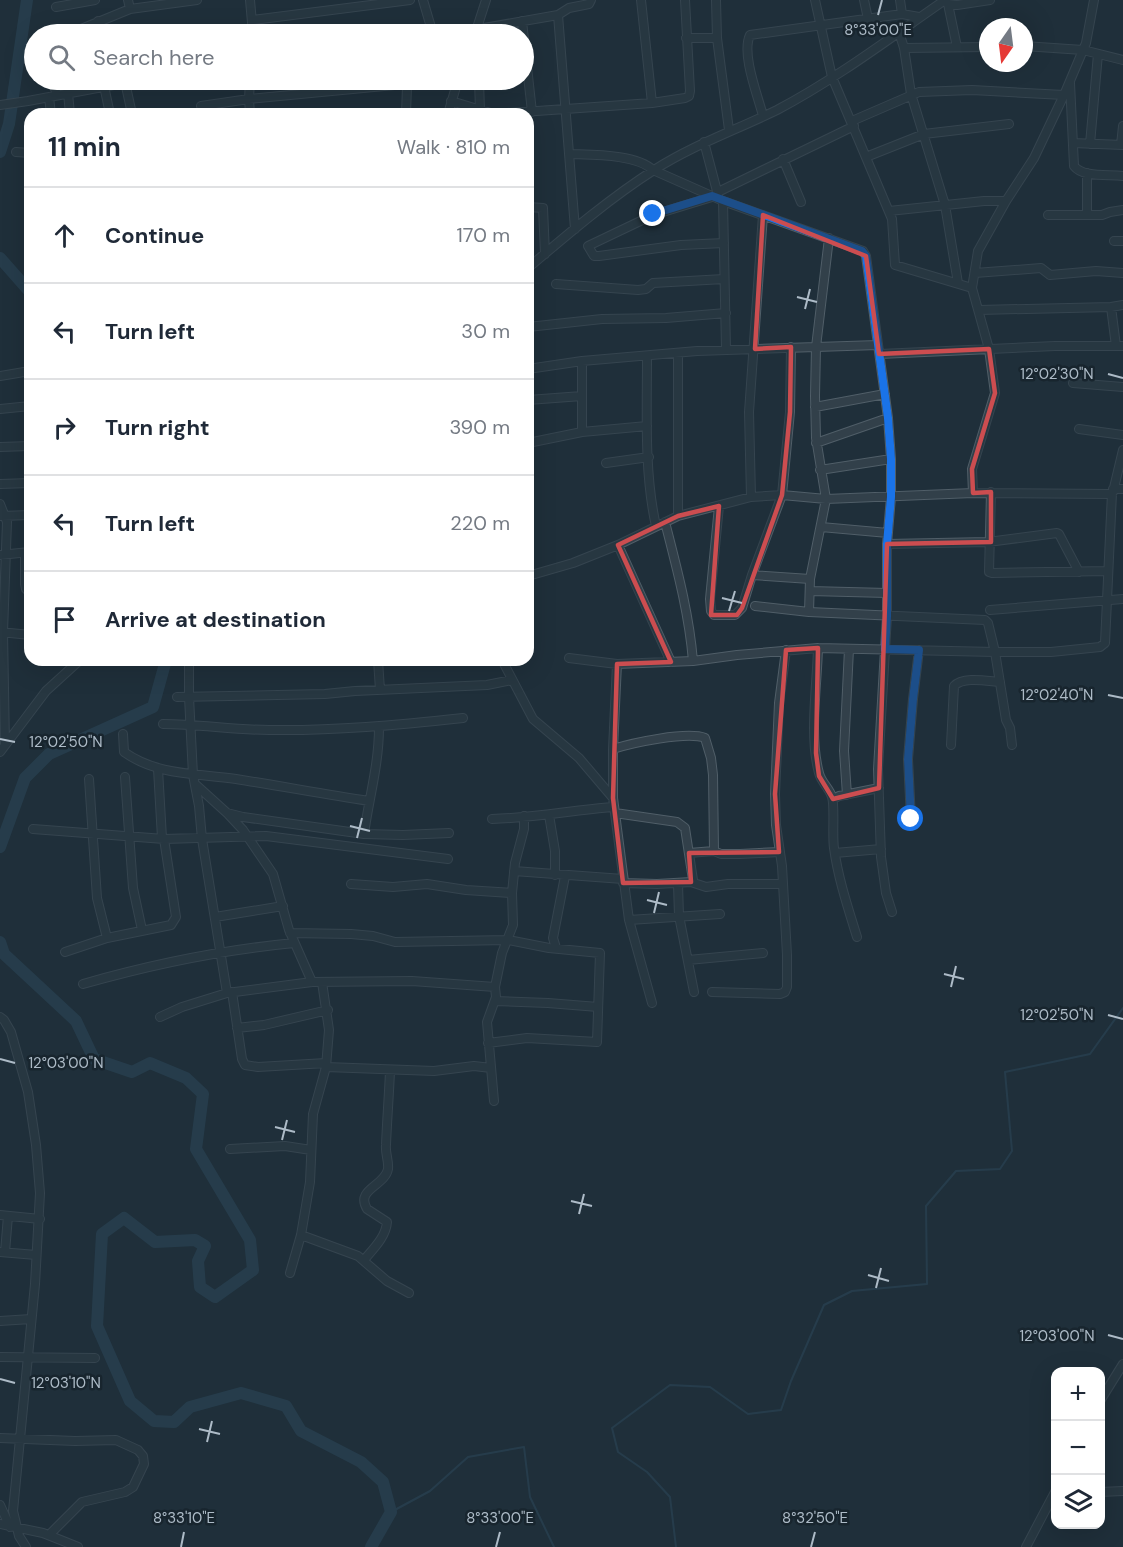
<!DOCTYPE html>
<html lang="en">
<head>
<meta charset="utf-8">
<style>
  :root { --surface:#fff; --page:#f6f6f7; --text:#1f2937; --muted:#747a83; --line:#e0e1e3 }
  body { margin:0; font-family:"DM Sans",sans-serif; background:var(--page); color:var(--text) }
  .controls { position:absolute; right:18px; bottom:18px; display:grid; overflow:hidden; border-radius:12px; box-shadow:0 6px 24px #0002 }
  .controls button { width:54px; height:54px; display:grid; place-items:center; padding:0; border:0; border-bottom:2px solid var(--line); background:var(--surface); color:var(--text); font:30px sans-serif }
  .compass { position:absolute; left:979px; top:18px; width:54px; height:54px; border-radius:50%; background:var(--surface); box-shadow:0 6px 24px #0002; rotate:194deg }
  .stop { position:absolute; width:18px; height:18px; margin:-14px; border:4px solid #1a73e8; border-radius:50%; background:#fff }
  .stop.end { background:#1a73e8; border-color:#fff; box-shadow:0 2px 6px #0008 }
  .list { margin:0; padding:0; list-style:none }
  h2 { display:flex; justify-content:space-between; align-items:center; height:78px; margin:0; padding:0 24px; font-size:26px }
  h2 small { font-size:20px; font-weight:400; color:var(--muted) }
  .list li { display:grid; grid-template-columns:39px 1fr auto; gap:18px; align-items:center; box-sizing:border-box; height:96px; padding:0 24px; border-top:2px solid var(--line) }
  .list b { display:block; font-size:22px; white-space:nowrap }
  .list em { font-size:20px; font-style:normal; color:var(--muted) }
  .icon { flex:none; width:33px; height:33px; fill:none; stroke:currentColor; stroke-width:2; stroke-linecap:round; stroke-linejoin:round }
  .map { position:relative; flex:none; width:1123px; height:1547px; overflow:hidden }
  .search { position:absolute; background:var(--surface); box-shadow:0 6px 24px #0002; left:24px; top:24px; width:510px; height:66px; display:flex; align-items:center; gap:15px; box-sizing:border-box; padding:0 21px; border-radius:33px; color:var(--muted); font-size:22px }
  .panel { position:absolute; background:var(--surface); box-shadow:0 6px 24px #0002; left:24px; top:108px; width:510px; height:558px; border-radius:18px }
  .map>svg:first-child { display:block }
</style>
</head>
<body>
<div class="map">
<svg width="1123" height="1547" viewBox="0 0 1123 1547">
  <rect width="100%" height="100%" fill="#1f2f3a"/>
  <g fill="none" stroke-linecap="round" stroke-linejoin="round">
    <path stroke="#2f4d61" stroke-width="2" d="M 391,1512 L 430,1491 L 468,1457 L 524,1447 L 530,1497 L 554,1547
      M 676,1547 L 670,1497 L 647,1472 L 618,1452 L 612,1428 L 670,1385 L 710,1387 L 748,1414 L 781,1410 L 791,1381 L 824,1305 L 852,1291 L 927,1284 L 926,1206 L 956,1171 L 1000,1169 L 1012,1151 L 1005,1072 L 1090,1054 L 1123,1008"/>
    <path stroke="#2f4d61" stroke-width="12" d="M 0,152 L 9,124 L 27,0
      M 0,258 L 30,292
      M 0,847 L 25,778 L 49,754 L 153,707 L 166,660
      M 0,942 L 4,954 L 76,1021 L 94,1059 L 132,1072 L 150,1063 L 186,1078 L 203,1094 L 196,1149 L 250,1240 L 253,1270 L 215,1297 L 200,1287 L 198,1261 L 205,1246 L 195,1240 L 155,1242 L 124,1218 L 102,1234 L 97,1326 L 130,1401 L 154,1421 L 174,1422 L 190,1407 L 241,1393 L 286,1406 L 301,1431 L 361,1462 L 383,1482 L 391,1512 L 371,1547"/>
    <defs>
      <path id="street" d="M 128,0 L 130,9
        M 250,0 L 253,34
        M 423,0 L 433,34
        M 641,0 L 652,103
        M 716,0 L 717,38 L 729,130
        M 815,0 L 832,77 L 892,219 L 895,265 L 972,288
        M 864,0 L 868,19
        M 900,0 L 902,14
        M 945,0 L 948,4 L 957,47
        M 948,4 L 957,5 L 990,0
        M 56,7 L 95,0
        M 558,15 L 575,229
        M 253,20 L 410,0
        M 98,21 L 102,34
        M 522,21 L 532,112
        M 899,32 L 904,48 L 911,94 L 945,205 L 958,283
        M 69,34 L 130,9 L 197,0
        M 238,34 L 253,33
        M 450,34 L 558,15 L 569,8 L 589,4 L 591,0
        M 475,34 L 486,0
        M 686,38 L 717,38
        M 1024,46 L 1083,50 L 1123,60
        M 904,48 L 988,47
        M 52,80 L 57,95
        M 250,80 L 249,99 L 250,114
        M 479,80 L 480,111
        M 125,82 L 132,114
        M 1070,83 L 1074,166 C 1083,178 1109,174 1123,176
        M 104,86 L 110,114
        M 68,93 L 70,114
        M 49,97 L 51,114
        M 451,101 L 494,114 L 652,103 L 685,98 L 689,96 L 690,91 L 685,0
        M 0,105 L 28,101 L 140,80
        M 201,106 L 249,99 L 405,84 L 407,86 L 406,114
        M 448,114 L 458,80
        M 763,116 C 758,96 741,54 750,35 L 902,14 L 919,17
        M 852,121 L 919,92 L 972,90 L 1064,95
        M 704,142 L 718,195
        M 1073,143 L 1123,145
        M 1090,144 L 1098,54
        M 1121,145 L 1123,126
        M 16,152 L 30,153
        M 569,154 C 593,155 636,154 653,170 L 723,201 L 863,251 L 866,256 L 888,418 L 891,459 L 891,497 L 887,544 L 887,616 L 878,769 L 881,857 L 886,893 L 892,912
        M 866,157 L 924,134 L 1009,124
        M 783,159 L 801,202
        M 718,192 L 854,126
        M 712,197 L 653,215 L 588,246 L 594,256 L 599,256 L 681,245 L 724,243
        M 723,201 L 726,350
        M 528,207 L 543,208 L 545,254
        M 889,211 L 984,201 L 1006,201
        M 1048,215 L 1102,215 L 1110,212 L 1123,210
        M 1087,215 L 1087,173
        M 1114,241 L 1123,241
        M 528,268 C 568,234 610,198 654,170 C 693,145 736,130 777,110 C 836,79 890,38 945,0
        M 975,273 L 1041,268 L 1050,275 L 1096,271 L 1123,273
        M 556,284 L 638,290 L 646,289 L 653,283 L 724,279
        M 1111,307 L 1116,346
        M 979,310 L 1111,307 L 1123,305
        M 528,327 L 602,319 L 666,318 L 726,313
        M 880,354 L 1055,346 L 1123,346
        M 647,357 C 647,411 644,473 656,526
        M 528,369 L 582,361 L 697,351 L 878,345
        M 0,376 L 30,371
        M 1073,383 L 1123,387
        M 528,400 L 582,396
        M 815,407 L 885,394
        M 0,409 L 30,406
        M 1079,429 L 1123,435
        M 582,432 L 582,361
        M 528,443 L 582,432 L 647,426
        M 816,443 L 888,418
        M 0,447 L 30,446
        M 606,463 L 649,457
        M 820,470 L 891,459
        M 0,484 L 30,483
        M 1113,489 L 1123,489
        M 991,492 L 989,572 L 992,573 L 1108,571
        M 973,493 L 972,469 L 995,393 L 989,349 L 972,288 L 978,251 L 1006,201 L 1034,158 L 1064,95 L 1086,43 L 1094,0
        M 751,497 L 749,412 L 763,215
        M 0,504 L 7,522 L 3,632 L 5,745
        M 719,506 L 710,599 L 711,611 L 714,615 L 735,615 L 742,608 L 752,575 L 782,495 L 790,412 L 791,347
        M 1,516 L 30,515
        M 678,516 L 678,353
        M 665,522 C 677,569 689,613 693,661
        M 821,527 L 888,533
        M 887,544 L 988,542 L 1057,533 L 1059,534 L 1079,572
        M 618,545 L 671,662
        M 25,553 L 25,584 L 26,589 L 30,593
        M 0,555 L 29,552
        M 752,575 L 810,579
        M 528,576 L 573,563 L 618,545 L 678,516 L 751,497 L 782,495 L 826,499 L 973,493 L 1110,494 L 1113,492 L 1123,450
        M 810,591 L 887,593
        M 755,606 L 809,612 L 985,620 L 988,623 L 995,652 L 1006,720 L 1010,728 L 1012,745
        M 990,610 L 1123,599
        M 809,612 L 810,579 L 826,499 L 816,438 L 815,396 L 816,347 L 829,238
        M 0,632 L 30,635
        M 818,648 C 817,687 809,736 819,773 C 821,782 830,789 832,797 C 835,806 832,835 834,848 C 838,878 848,908 857,937
        M 569,658 L 617,664 L 693,661 L 737,655 L 818,648 L 995,652 L 1051,652 L 1100,647 L 1105,643 L 1112,493
        M 189,660 L 189,697 L 193,775 L 199,806 L 202,839 L 227,993
        M 378,660 L 380,690
        M 502,660 L 533,719 L 579,758 L 613,798 L 629,920 L 652,1003
        M 189,661 L 208,660
        M 177,697 L 325,694 L 355,691 L 487,685 L 512,680
        M 163,724 C 198,724 234,730 269,730 C 334,731 398,725 463,718
        M 123,734 L 124,752 C 158,776 197,773 236,779 C 280,786 324,794 369,801
        M 951,745 L 954,686 C 963,676 987,681 1000,682
        M 613,749 C 632,743 687,731 705,738 L 711,758 L 713,775 L 714,851
        M 0,752 L 46,691 L 80,660
        M 158,769 L 162,838
        M 125,777 L 133,888 L 142,930
        M 89,779 L 97,898 L 107,938
        M 195,784 L 227,813 L 243,817 L 364,834 L 403,835 L 449,833
        M 847,795 L 844,751 L 849,649
        M 613,798 L 613,749 L 617,664
        M 833,799 L 839,796 L 879,788
        M 615,813 L 677,822 L 685,828 L 693,880 L 691,882
        M 228,814 L 243,830 L 273,874 L 289,930 L 312,982
        M 549,815 L 555,851 L 555,875
        M 492,819 C 533,818 573,810 614,807
        M 911,819 L 908,759 L 913,699 L 919,650
        M 33,829 L 164,839 L 266,836 L 448,859
        M 364,834 C 369,798 379,764 379,727
        M 689,853 L 714,851 L 721,854 L 740,854 L 779,852
        M 835,853 L 881,849
        M 514,871 L 623,879
        M 623,883 L 657,884 L 691,882 L 706,887 L 728,884 L 783,884
        M 351,884 L 393,887 L 427,884 L 466,890 L 512,893
        M 678,884 L 679,916 L 694,992
        M 215,917 L 283,906
        M 629,920 L 720,914
        M 290,933 L 351,934 L 373,936 L 395,942 L 508,940 L 549,948 L 600,953 L 597,1042 L 527,1038 L 488,1043
        M 556,948 L 553,938 L 565,876
        M 65,952 L 107,938 L 171,925 L 176,917 L 164,839
        M 688,960 L 763,953
        M 83,984 C 153,964 222,950 294,943
        M 232,992 L 242,1059 L 245,1065 L 258,1067 L 326,1063
        M 712,992 L 780,994 L 785,992 L 787,987 L 787,955 L 782,866 L 776,825 L 775,794 L 779,703 L 786,650
        M 495,1001 L 548,1003 L 598,1007
        M 0,1017 L 4,1020 L 11,1032 L 28,1092 L 36,1145 L 40,1193 L 35,1284 L 13,1511 L 19,1536 L 26,1547
        M 160,1017 L 182,1007 L 227,993 L 312,982 L 412,981 L 495,987
        M 237,1028 L 264,1025 L 328,1010
        M 326,1067 L 434,1071 L 474,1066 L 491,1068
        M 494,1101 L 487,1022 L 496,997 L 495,987 L 502,953 L 513,925 L 512,893 L 515,863 L 524,829 L 524,816
        M 230,1149 L 285,1146 L 311,1150
        M 0,1215 L 40,1219
        M 301,1235 L 358,1256 L 387,1281 L 409,1293
        M 0,1252 L 36,1255
        M 5,1252 L 8,1216
        M 364,1260 C 373,1249 386,1237 387,1222 L 367,1209 C 355,1189 385,1186 388,1169 C 389,1161 385,1153 386,1145 C 387,1120 389,1096 390,1071
        M 290,1273 L 301,1235 L 310,1182 L 313,1114 L 326,1067 L 329,1030 L 322,982
        M 0,1321 L 31,1319
        M 0,1357 L 95,1358
        M 1100,1401 L 1123,1364
        M 0,1438 L 75,1441 L 116,1440 L 138,1450 L 143,1456 L 144,1464 L 133,1487 L 125,1492 L 82,1502 L 49,1535
        M 1100,1492 L 1123,1491
        M 0,1505 L 10,1527
        M 0,1524 L 43,1533 L 78,1547
        M 1026,1547 L 1056,1490"/>
    </defs>
    <use href="#street" stroke="#505e68" stroke-width="10"/>
    <use href="#street" stroke="#32404a" stroke-width="8"/>
  </g>
  <g fill="none" stroke-linecap="round" stroke-linejoin="round">
    <path stroke="#1a73e8" stroke-width="8" d="M 653,214 L 712,196 L 862,251 L 866,256 L 888,418 L 891,459 L 891,497 L 887,544 L 887,616 L 885,649 L 919,650 L 913,699 L 908,759 L 911,819"/>
  </g>
  <path d="M0 0H1123V1547H0ZM 763,215 L 866,256 L 879,354 L 989,349 L 995,393 L 972,469 L 973,493 L 991,492 L 991,542 L 887,544 L 879,788 L 833,799 L 819,776 L 816,753 L 818,648 L 786,650 L 775,794 L 779,852 L 689,853 L 691,882 L 623,883 L 613,798 L 617,664 L 671,662 L 618,545 L 678,516 L 719,506 L 711,615 L 737,615 L 742,608 L 782,495 L 790,412 L 791,347 L 755,349 Z" fill="#1f2f3a" fill-opacity=".55" fill-rule="evenodd"/>
  <path fill="none" stroke="#cc4d50" stroke-width="4.5" stroke-linejoin="round" d="M 763,215 L 866,256 L 879,354 L 989,349 L 995,393 L 972,469 L 973,493 L 991,492 L 991,542 L 887,544 L 879,788 L 833,799 L 819,776 L 816,753 L 818,648 L 786,650 L 775,794 L 779,852 L 689,853 L 691,882 L 623,883 L 613,798 L 617,664 L 671,662 L 618,545 L 678,516 L 719,506 L 711,615 L 737,615 L 742,608 L 782,495 L 790,412 L 791,347 L 755,349 Z"/>
  <path fill="none" stroke="#adbbc7" stroke-width="2" d="M 878,15 L 882,0M 797,297 L 817,302M 805,309 L 810,289M 1108,374 L 1123,378M 722,598 L 742,603M 729,611 L 735,591M 1108,695 L 1123,698M 0,739 L 15,742M 350,826 L 370,831M 357,838 L 362,818M 647,900 L 667,905M 654,913 L 659,892M 944,974 L 964,979M 951,987 L 956,966M 1108,1015 L 1123,1019M 0,1059 L 15,1063M 275,1127 L 295,1132M 282,1140 L 287,1120M 571,1201 L 592,1206M 579,1214 L 584,1194M 868,1275 L 889,1281M 876,1288 L 881,1268M 1108,1335 L 1123,1339M 0,1379 L 15,1383M 199,1429 L 220,1434M 207,1442 L 212,1421M 181,1547 L 184,1532M 496,1547 L 500,1532M 811,1547 L 815,1532"/>
  <g font-size="15" text-anchor="middle" fill="#adbbc7" stroke="#18252e" stroke-width="5" stroke-linejoin="round" paint-order="stroke">
    <text x="878" y="35">8°33'00"E</text>
    <text x="1057" y="379">12°02'30"N</text>
    <text x="1057" y="700">12°02'40"N</text>
    <text x="66" y="747">12°02'50"N</text>
    <text x="1057" y="1020">12°02'50"N</text>
    <text x="66" y="1068">12°03'00"N</text>
    <text x="1057" y="1341">12°03'00"N</text>
    <text x="66" y="1388">12°03'10"N</text>
    <text x="184" y="1523">8°33'10"E</text>
    <text x="500" y="1523">8°33'00"E</text>
    <text x="815" y="1523">8°32'50"E</text>
  </g>
</svg>
<div class="controls">
<button>+</button>
<button>−</button>
<button><svg class="icon" aria-label="layers" viewBox="0 0 24 24"><path d="M12 4l9 5-9 5-9-5zM3 14l9 5 9-5"/></svg></button>
</div>
<svg class="compass" viewBox="-18 -18 36 36"><path d="M0-13l5 13h-10z" fill="#e53935"/><path d="M0 13l5-13h-10z" fill="#747a83"/></svg>
<div class="stop" style="left:911px;top:819px"></div>
<div class="stop end" style="left:653px;top:214px"></div>
<div class="search"><svg class="icon" aria-label="search" viewBox="0 0 24 24"><circle cx="10" cy="10" r="6"/><path d="M15 15l6 6"/></svg>Search here</div>
<section class="panel">
<h2>11 min<small>Walk · 810 m</small></h2>
<ul class="list">
<li><svg class="icon" aria-label="ahead" viewBox="0 0 24 24"><path d="M12 20V5M6 11l6-6 6 6"/></svg><div><b>Continue</b></div><em>170 m</em></li>
<li><svg class="icon" aria-label="left" viewBox="0 0 24 24"><path d="M17 20v-9H6M10 6l-5 5 5 5"/></svg><div><b>Turn left</b></div><em>30 m</em></li>
<li><svg class="icon" aria-label="right" viewBox="0 0 24 24"><path d="M7 20v-9h11M14 6l5 5-5 5"/></svg><div><b>Turn right</b></div><em>390 m</em></li>
<li><svg class="icon" aria-label="left" viewBox="0 0 24 24"><path d="M17 20v-9H6M10 6l-5 5 5 5"/></svg><div><b>Turn left</b></div><em>220 m</em></li>
<li><svg class="icon" aria-label="arrive" viewBox="0 0 24 24"><path d="M6 21V4h12l-3 4 3 4H6"/></svg><div><b>Arrive at destination</b></div></li>
</ul>
</section>
</div>
</body>
</html>
